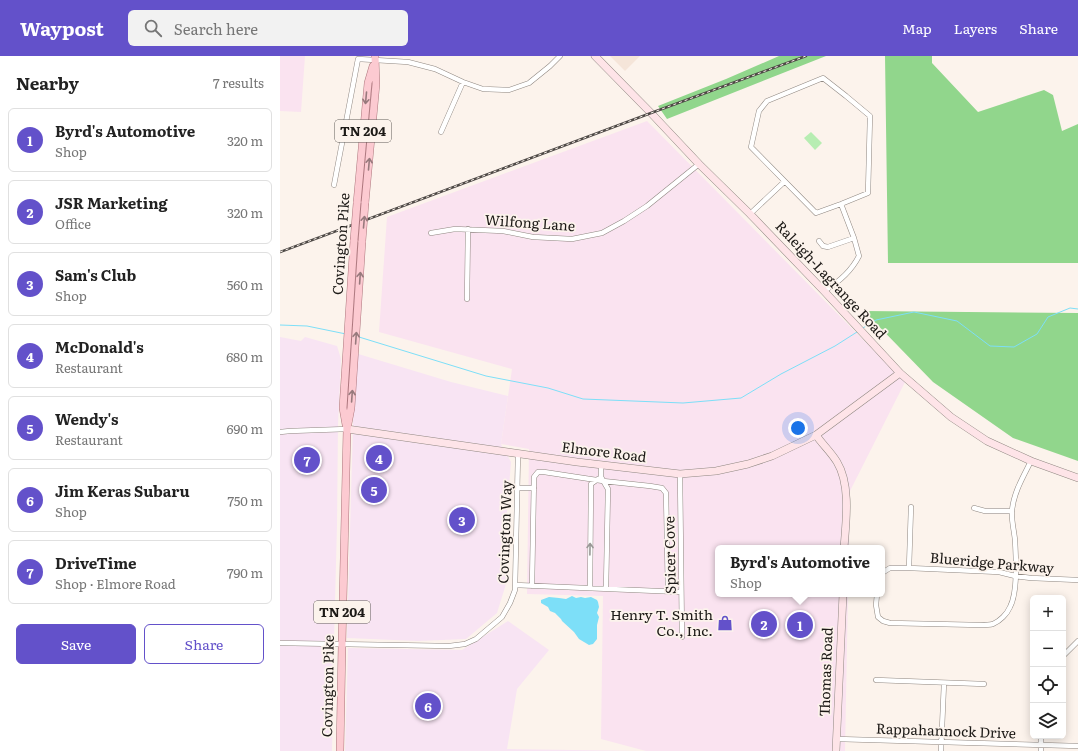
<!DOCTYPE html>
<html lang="en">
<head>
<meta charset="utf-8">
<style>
  :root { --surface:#fff; --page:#f2f2f2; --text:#222; --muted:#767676; --line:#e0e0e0; --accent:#6351ca }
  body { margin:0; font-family:Literata,serif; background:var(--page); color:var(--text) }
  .controls { position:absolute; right:12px; bottom:12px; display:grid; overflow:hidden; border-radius:6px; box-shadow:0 2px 10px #0003 }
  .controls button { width:36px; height:36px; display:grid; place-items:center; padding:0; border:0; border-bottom:1px solid var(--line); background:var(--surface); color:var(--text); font:20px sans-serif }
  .you { position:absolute; left:518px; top:372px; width:14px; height:14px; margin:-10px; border:3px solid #fff; border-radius:50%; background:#1a73e8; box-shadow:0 0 0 6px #1a73e833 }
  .badge { display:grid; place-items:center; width:26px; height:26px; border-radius:50%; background:var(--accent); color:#fff; font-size:13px; font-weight:700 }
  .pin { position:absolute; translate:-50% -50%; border:2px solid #fff; box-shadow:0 1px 4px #0006 }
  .popup { position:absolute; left:435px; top:489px; width:170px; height:52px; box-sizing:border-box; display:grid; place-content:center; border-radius:6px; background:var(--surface); filter:drop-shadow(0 1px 3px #0005); font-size:13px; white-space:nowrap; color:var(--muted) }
  .popup b { font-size:15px; color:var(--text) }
  .popup::after { content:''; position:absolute; left:50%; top:100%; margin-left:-8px; border:8px solid transparent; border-top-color:var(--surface) }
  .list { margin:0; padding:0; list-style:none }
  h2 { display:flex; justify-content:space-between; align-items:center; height:52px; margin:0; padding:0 16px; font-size:17px }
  h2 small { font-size:13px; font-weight:400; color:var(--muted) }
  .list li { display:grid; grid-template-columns:26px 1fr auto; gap:12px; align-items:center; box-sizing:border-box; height:64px; margin:0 8px 8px; padding:0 8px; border:1px solid var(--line); border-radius:6px }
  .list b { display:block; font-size:15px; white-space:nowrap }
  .list p { margin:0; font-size:13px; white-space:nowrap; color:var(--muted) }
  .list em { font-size:13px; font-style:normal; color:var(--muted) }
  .actions { display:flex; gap:8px; padding:12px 16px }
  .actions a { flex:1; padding:9px 0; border:1px solid var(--accent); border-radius:6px; text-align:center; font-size:14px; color:var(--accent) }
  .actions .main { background:var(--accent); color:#fff }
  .icon { flex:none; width:22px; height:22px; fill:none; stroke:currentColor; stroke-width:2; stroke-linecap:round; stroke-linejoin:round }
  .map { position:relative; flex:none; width:798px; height:695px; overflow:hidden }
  header { display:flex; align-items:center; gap:24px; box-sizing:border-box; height:56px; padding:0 20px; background:var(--accent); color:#fff }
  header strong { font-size:19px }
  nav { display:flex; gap:22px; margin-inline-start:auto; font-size:14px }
  .search { width:280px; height:36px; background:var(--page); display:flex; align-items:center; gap:10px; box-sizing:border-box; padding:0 14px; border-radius:6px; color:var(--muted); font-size:15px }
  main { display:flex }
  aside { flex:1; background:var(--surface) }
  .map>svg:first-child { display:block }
</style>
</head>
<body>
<header>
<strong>Waypost</strong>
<div class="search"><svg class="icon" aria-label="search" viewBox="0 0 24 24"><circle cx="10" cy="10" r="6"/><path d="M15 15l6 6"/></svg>Search here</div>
<nav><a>Map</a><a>Layers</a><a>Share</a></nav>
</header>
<main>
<aside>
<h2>Nearby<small>7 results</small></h2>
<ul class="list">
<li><span class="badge">1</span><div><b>Byrd's Automotive</b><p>Shop</p></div><em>320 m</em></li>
<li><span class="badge">2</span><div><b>JSR Marketing</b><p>Office</p></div><em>320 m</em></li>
<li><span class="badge">3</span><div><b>Sam's Club</b><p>Shop</p></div><em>560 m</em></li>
<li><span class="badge">4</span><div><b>McDonald's</b><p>Restaurant</p></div><em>680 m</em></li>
<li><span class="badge">5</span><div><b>Wendy's</b><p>Restaurant</p></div><em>690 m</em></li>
<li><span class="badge">6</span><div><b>Jim Keras Subaru</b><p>Shop</p></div><em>750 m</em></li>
<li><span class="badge">7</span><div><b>DriveTime</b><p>Shop · Elmore Road</p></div><em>790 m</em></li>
</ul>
<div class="actions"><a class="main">Save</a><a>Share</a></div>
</aside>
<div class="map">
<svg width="798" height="695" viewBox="0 0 798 695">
  <rect width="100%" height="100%" fill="#fcf3ec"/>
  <path fill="#f8e4f3" d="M 0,281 L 21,285 L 25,281 L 57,290 L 61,303 L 58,369 L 57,469 L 54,584 L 52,695 L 0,695 Z
    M 75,297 L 171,326 L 228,340 L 221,388 L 231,406 L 224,492 L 226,528 L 217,557 L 186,583 L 138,585 L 67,582 Z
    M 228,565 L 269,594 L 237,633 L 227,693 L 358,695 L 65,695 L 68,592 L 182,594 Z"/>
  <path fill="#fae3f0" d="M 0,0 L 25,0 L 21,56 L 0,55 Z
    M 367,65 L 625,326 L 570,435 L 569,492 L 438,492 L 438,538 L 568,538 L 565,695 L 366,695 L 321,683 L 323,540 L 247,538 L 249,393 L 221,388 L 232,313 L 99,276 L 107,161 Z"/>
  <path fill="#f5e5d9" d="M 330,0 L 360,0 L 345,15 Z"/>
  <path fill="#b7edb2" d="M 531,76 L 542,87 L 535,94 L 524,82 Z"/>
  <path fill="#91d68c" d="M 499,0 L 546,0 L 387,63 L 378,50 L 446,23 Z
    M 605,0 L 652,0 L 652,7 L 698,56 L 764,34 L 773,39 L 782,75 L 798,68 L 798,207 L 608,207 Z
    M 584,255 L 798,257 L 798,405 L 733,382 L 653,326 Z"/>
  <path fill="#7ddff8" d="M 292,540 L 296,542 L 301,541 L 305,542 L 311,541 L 317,544 L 318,546 L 319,551 L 317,557 L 319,561 L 317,569 L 317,583 L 313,588 L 309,589 L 299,583 L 294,576 L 282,565 L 281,563 L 275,557 L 270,555 L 268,551 L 261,547 L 261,544 L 269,541 L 279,542 L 286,543 Z"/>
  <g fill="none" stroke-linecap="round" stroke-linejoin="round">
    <path stroke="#7ddff8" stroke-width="1" d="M 0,269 L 27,270 L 66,278
      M 583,272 L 596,264 L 634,256 L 677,265 L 710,290 L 734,291 L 757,278 L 768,261 L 790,252 L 798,253
      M 79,281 L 206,320 L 268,332 L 303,343 L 403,347 L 461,342 L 501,318 L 555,290 L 577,276"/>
    <defs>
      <path id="street" d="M 543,22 L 566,40 L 590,60 L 588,137 L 561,148 L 536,157 L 471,91 L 479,55 L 487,45 Z
        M 161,76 L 183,26
        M 54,129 L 78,3 L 128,6 L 155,13 L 183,26 L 203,33 L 229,34 L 249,27 L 270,10 L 280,0
        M 470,158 L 504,126
        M 151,177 L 175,173 L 223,175 L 253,181 L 292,183 L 322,177 L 344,165 L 367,150 L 419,108
        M 539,185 L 543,190 L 548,191 L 574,182
        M 544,235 C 559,226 571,216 579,200 L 574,182 L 561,148
        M 187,243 L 188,173
        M 0,376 L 10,375 L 67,373
        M 321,408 L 321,421 L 328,433 L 326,533
        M 400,418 L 402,581
        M 238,432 L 254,432
        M 694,452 L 705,455 L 732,455
        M 629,512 L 631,451
        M 602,517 L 610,512 L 629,512 L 719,516 L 735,520 L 751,522 L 798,524
        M 235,529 L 401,536
        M 252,530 L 254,421 L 258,416 L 264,416 L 323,425 L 370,430 L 382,432 L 386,437 L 388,536
        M 310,532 L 311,428 L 318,423
        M 597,538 L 596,549 L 598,561 L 603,565 L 610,567 L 700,569 C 704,569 709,569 713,568 C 720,565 727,558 730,551 C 738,536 736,502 735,484 C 734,474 731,463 732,454 C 734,436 743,421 751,405
        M 0,587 L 169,590 L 185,588 L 196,583 L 222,561 L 230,547 L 235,534 L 238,398
        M 783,600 L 798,585
        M 596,624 L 704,628
        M 557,683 L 798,690
        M 661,695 L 664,627
        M 761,695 L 761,680"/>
      <path id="secondary" d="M 315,0 L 371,57 L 419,108 L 470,158 L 544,235 L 620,317 L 671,361 L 707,385 L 751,405 L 798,422
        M 67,373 L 297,406 L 400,418 L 436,415 L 468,408 L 492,400 L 536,379 L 620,317
        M 536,379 C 542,388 551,396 557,406 C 571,429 566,466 564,492
        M 556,695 L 563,538"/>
      <path id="primary" d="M 77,147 L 88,27 L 93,10
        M 85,147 L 96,28 L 95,0
        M 66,369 L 63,352 L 74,184
        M 60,695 L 62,588 L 67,373 L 71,352 L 82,185"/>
    </defs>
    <use href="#street" stroke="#8f8781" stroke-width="5.5"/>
    <use href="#secondary" stroke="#8f8781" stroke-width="8"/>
    <use href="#primary" stroke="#ac757c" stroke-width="8"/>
    <use href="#street" stroke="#fff" stroke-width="4.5"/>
    <use href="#secondary" stroke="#fee4e8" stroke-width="7"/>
    <use href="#primary" stroke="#fccad1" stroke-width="7"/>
    <defs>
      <path id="rail" d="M 0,196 L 371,57 L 526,0"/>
    </defs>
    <use href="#rail" stroke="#4e4946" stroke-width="2.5"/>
    <use href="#rail" stroke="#fcf3ec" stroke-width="1" stroke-dasharray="3" stroke-linecap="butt"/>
    <defs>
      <path id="primary-bridge" d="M 74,184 L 77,147
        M 82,185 L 85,147"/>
    </defs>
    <use href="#primary-bridge" stroke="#ac757c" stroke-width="8" stroke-linecap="butt"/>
    <use href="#primary-bridge" stroke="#fccad1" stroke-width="7"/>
  </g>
  <defs><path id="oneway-shaft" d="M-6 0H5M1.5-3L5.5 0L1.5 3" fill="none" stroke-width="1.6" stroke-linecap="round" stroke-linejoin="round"/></defs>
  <g stroke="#977a7d">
    <use href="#oneway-shaft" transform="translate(86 42) rotate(95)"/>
    <use href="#oneway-shaft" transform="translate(89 108) rotate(-85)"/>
    <use href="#oneway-shaft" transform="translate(84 166) rotate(-85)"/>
    <use href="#oneway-shaft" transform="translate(80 222) rotate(-86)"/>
    <use href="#oneway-shaft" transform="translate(76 282) rotate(-86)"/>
    <use href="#oneway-shaft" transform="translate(72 340) rotate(-86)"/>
  </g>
  <use stroke="#999896" href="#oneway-shaft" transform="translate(310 493) rotate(-89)"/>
  <defs>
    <symbol id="shop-bare" viewBox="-9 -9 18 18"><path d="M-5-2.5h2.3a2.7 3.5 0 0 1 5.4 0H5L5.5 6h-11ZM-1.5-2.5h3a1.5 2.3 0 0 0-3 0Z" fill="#6351ca" stroke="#fcf3ec" stroke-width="2.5" paint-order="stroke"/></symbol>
  </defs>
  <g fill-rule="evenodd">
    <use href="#shop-bare" x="434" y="556" width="22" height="22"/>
  </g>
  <g text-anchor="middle" stroke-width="3.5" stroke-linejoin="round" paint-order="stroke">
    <g fill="#fcf3ec" stroke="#5f5a56" stroke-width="1">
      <rect x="55" y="64" width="56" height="22" rx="3"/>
      <rect x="34" y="545" width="56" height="22" rx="3"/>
    </g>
    <g font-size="13" font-weight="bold" fill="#1c1916">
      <text x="83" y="80">TN 204</text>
      <text x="62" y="561">TN 204</text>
    </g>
    <g font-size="14" fill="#1c1916" stroke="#fcf3ec">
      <text transform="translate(250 167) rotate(4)" y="5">Wilfong Lane</text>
      <text transform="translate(61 188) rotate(-86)" y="5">Covington Pike</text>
      <text transform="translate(551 224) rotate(47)" y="5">Raleigh-Lagrange Road</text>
      <text transform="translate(324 396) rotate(7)" y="5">Elmore Road</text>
      <text transform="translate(225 476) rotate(-88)" y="5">Covington Way</text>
      <text transform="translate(390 499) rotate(-91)" y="5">Spicer Cove</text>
      <text transform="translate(712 507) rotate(5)" y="5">Blueridge Parkway</text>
      <text transform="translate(546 616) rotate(-88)" y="5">Thomas Road</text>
      <text transform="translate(48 630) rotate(-89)" y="5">Covington Pike</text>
      <text transform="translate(666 675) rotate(2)" y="5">Rappahannock Drive</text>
    </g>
    <g font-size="14" fill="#1c1916" stroke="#fcf3ec" text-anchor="end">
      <text x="433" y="564">Henry T. Smith<tspan x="433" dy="16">Co., Inc.</tspan></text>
    </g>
  </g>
</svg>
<div class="controls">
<button>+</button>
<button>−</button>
<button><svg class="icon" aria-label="locate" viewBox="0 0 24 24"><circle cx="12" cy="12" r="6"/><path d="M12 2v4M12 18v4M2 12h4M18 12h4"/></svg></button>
<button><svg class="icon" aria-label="layers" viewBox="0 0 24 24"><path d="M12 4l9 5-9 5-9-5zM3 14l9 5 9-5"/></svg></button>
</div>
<div class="you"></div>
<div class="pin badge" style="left:520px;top:569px">1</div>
<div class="popup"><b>Byrd's Automotive</b>Shop</div>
<div class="pin badge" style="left:484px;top:568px">2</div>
<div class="pin badge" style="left:182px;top:464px">3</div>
<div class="pin badge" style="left:99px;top:402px">4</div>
<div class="pin badge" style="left:94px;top:434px">5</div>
<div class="pin badge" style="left:148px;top:650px">6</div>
<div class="pin badge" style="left:27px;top:404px">7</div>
</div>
</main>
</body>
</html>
